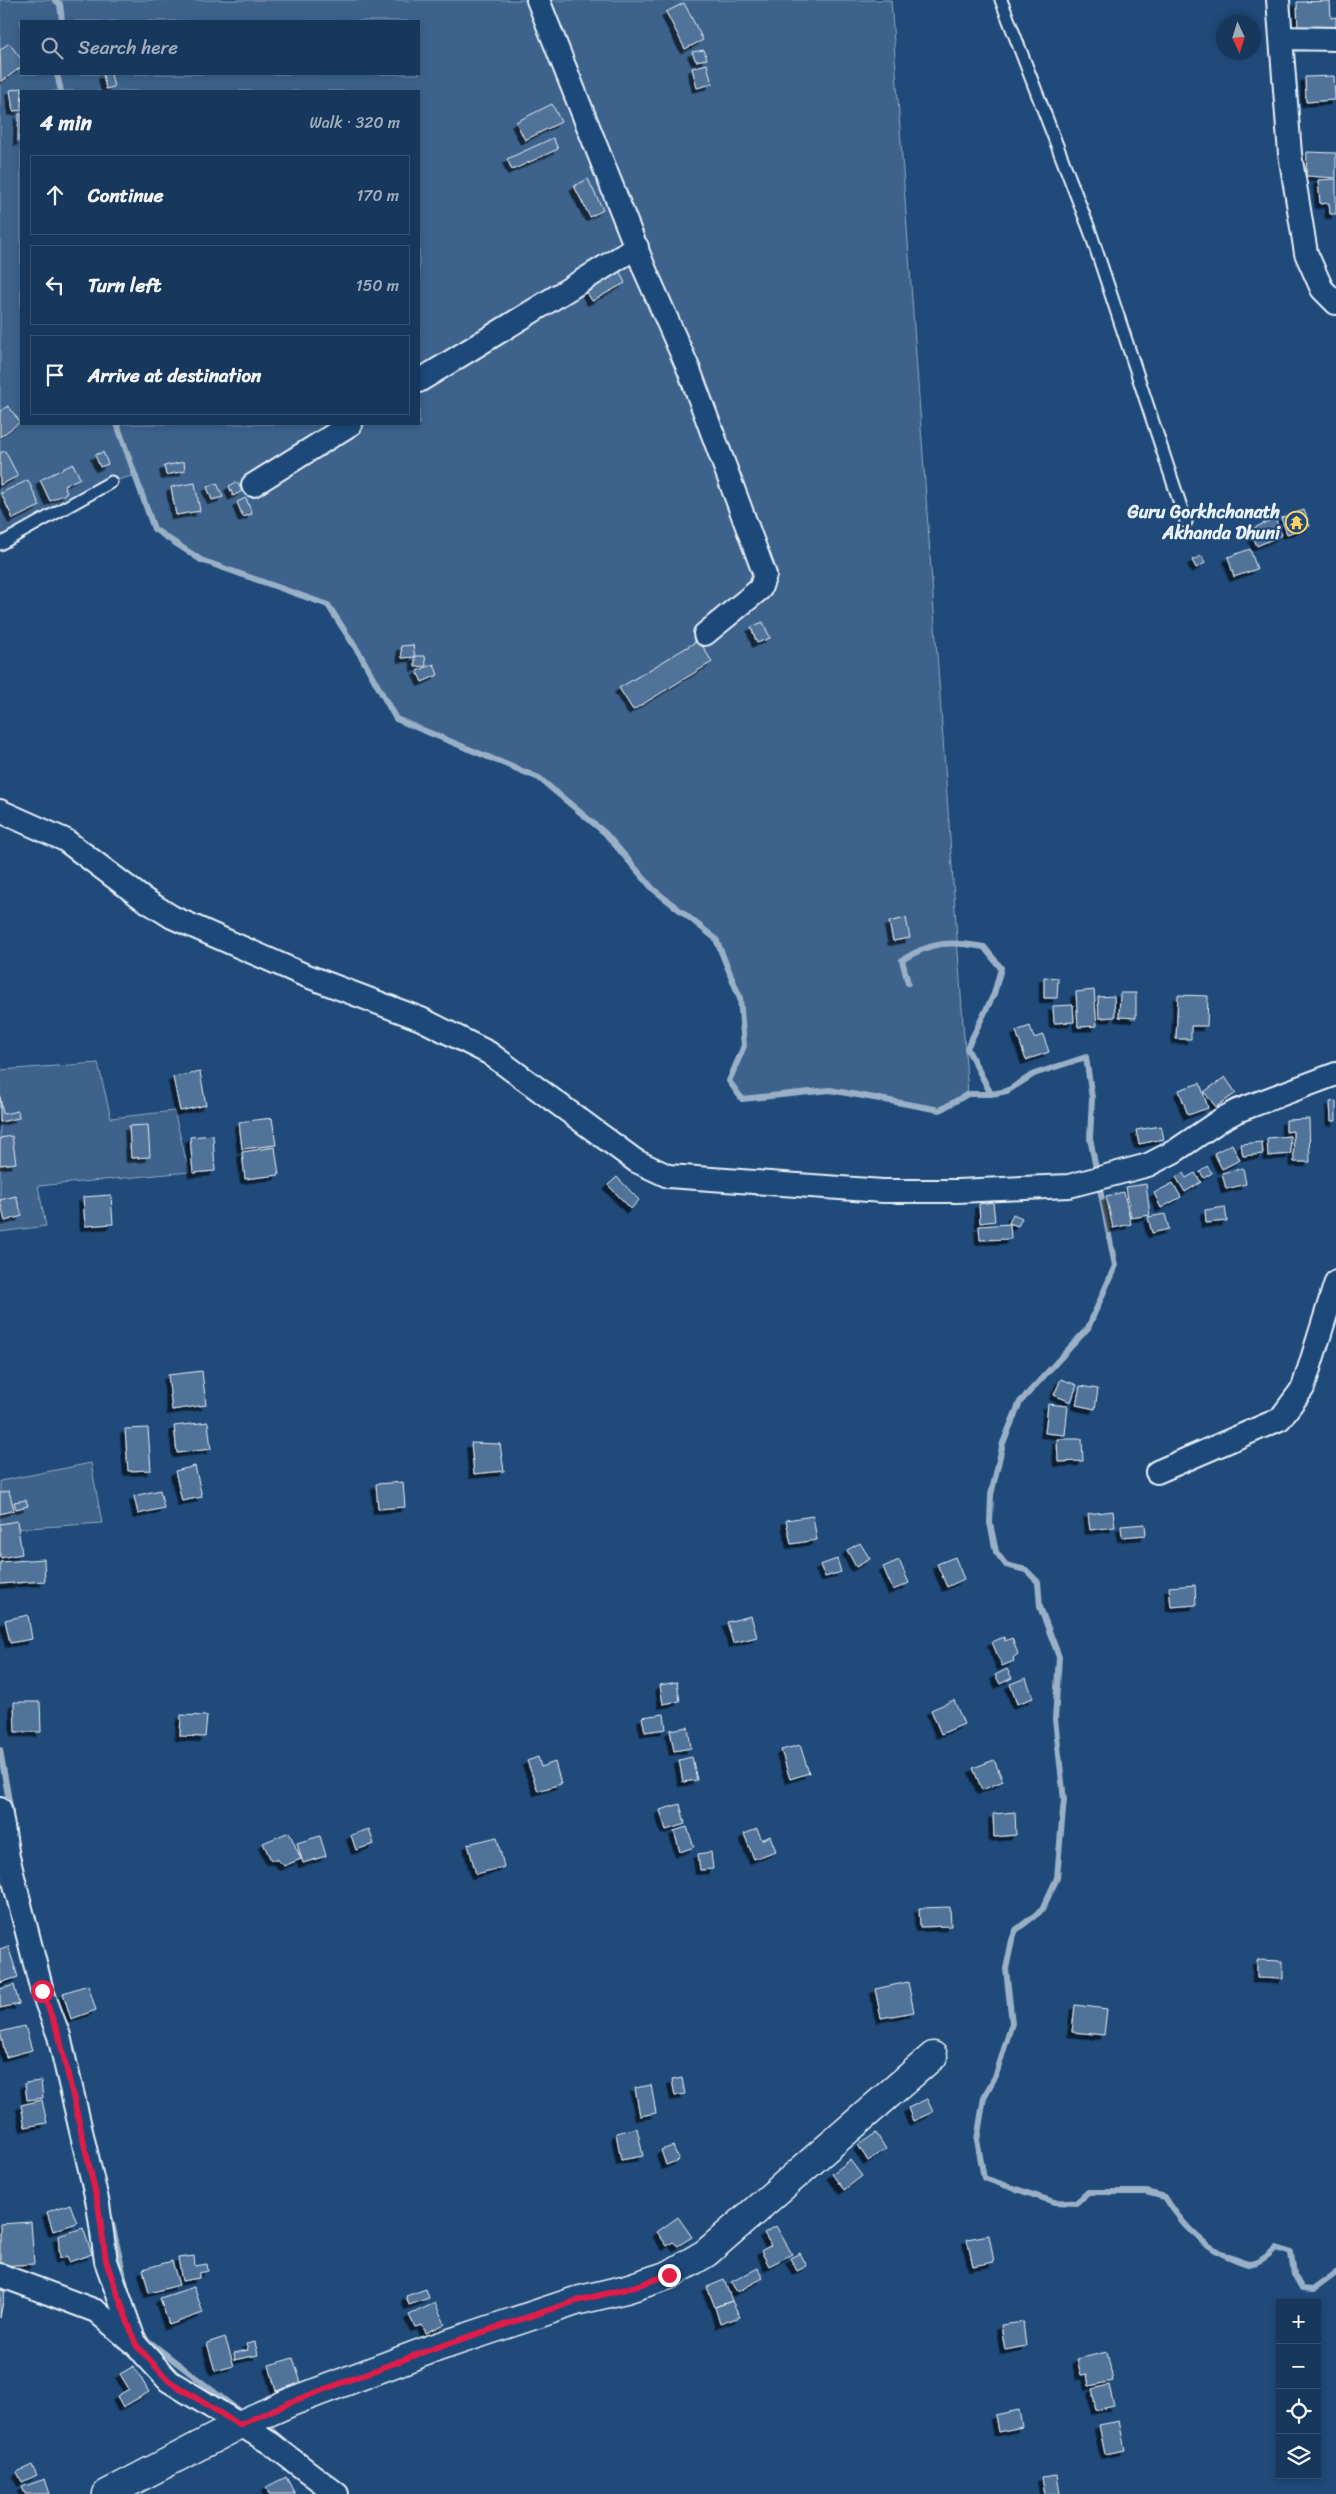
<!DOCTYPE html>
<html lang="en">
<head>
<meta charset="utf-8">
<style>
  :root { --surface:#17385c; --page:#244365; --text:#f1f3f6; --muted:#9eacbb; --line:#365272 }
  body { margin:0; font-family:Sriracha,sans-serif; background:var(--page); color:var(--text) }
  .controls { position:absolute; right:15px; bottom:15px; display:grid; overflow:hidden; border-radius:0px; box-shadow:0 2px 8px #0003 }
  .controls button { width:45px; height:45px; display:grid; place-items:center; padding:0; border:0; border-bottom:1px solid var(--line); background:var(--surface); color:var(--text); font:25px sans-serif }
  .compass { position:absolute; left:1216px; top:15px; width:45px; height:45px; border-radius:50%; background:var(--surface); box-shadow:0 2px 8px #0003; rotate:176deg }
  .stop { position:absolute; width:15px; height:15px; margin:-11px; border:4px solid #e11d48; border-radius:50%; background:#fff }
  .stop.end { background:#e11d48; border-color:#fff; box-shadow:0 1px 5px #0008 }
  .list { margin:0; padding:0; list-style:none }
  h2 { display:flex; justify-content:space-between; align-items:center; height:65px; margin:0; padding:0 20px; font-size:21px }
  h2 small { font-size:16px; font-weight:400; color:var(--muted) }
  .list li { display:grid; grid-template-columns:32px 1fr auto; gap:15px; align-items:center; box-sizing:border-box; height:80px; margin:0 10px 10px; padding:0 10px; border:1px solid var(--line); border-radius:0px }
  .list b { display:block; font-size:19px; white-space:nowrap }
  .list em { font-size:16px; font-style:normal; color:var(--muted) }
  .icon { flex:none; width:28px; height:28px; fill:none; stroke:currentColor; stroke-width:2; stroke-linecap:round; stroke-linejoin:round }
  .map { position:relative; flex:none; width:1336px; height:2494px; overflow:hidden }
  .search { position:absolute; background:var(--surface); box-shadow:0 2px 8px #0003; left:20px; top:20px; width:400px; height:55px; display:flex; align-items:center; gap:12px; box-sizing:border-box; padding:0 18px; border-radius:0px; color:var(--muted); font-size:19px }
  .panel { position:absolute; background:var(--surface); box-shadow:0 2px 8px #0003; left:20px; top:90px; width:400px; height:335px; border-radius:0px }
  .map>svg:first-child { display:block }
</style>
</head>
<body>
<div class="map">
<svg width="1336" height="2494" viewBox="0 0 1336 2494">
  <defs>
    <filter id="shadow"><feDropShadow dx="-4.5" dy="4.5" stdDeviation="0" flood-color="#0009"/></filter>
  </defs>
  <rect width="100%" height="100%" fill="#1f4a7a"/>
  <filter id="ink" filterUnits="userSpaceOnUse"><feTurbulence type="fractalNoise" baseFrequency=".02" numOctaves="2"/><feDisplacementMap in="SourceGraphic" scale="10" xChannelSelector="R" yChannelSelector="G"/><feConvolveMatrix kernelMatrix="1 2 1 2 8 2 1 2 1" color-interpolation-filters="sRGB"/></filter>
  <g filter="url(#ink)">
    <path fill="#3c628c" stroke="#92aac2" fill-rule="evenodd" d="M 0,0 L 891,0 L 968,1094 L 940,1110 L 830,1090 L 742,1099 L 729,1081 L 744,1046 L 740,998 L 716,939 L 653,889 L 605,833 L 539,778 L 396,719 L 362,656 L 328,605 L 201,560 L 154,529 L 135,475 L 111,482 L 0,544 ZM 21,21 L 419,21 L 419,74 L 21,74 ZM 21,91 L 419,91 L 419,424 L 21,424 Z
      M 98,1063 L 111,1118 L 174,1111 L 189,1172 L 38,1186 L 46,1226 L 0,1232 L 0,1070 Z
      M 91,1463 L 102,1523 L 0,1530 L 0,1481 Z"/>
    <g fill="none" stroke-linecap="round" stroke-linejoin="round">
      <path stroke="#9ab0c7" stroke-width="6" d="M 55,0 L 60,4 L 62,21
        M 57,74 L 61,91
        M 117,424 L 154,529 L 201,560 L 328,605 L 361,656 L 396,719 L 539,778 L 605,833 L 653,889 L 716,939 L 740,998 L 744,1046 L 729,1081 L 742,1099 L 830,1090 L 940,1110 L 968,1094 L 991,1094
        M 908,983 L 902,960 C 933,941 949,941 984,947 L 1001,968 L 994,994 L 967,1048 L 991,1094 L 1007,1091 L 1034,1074 L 1086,1057 L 1092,1098 L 1090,1138 L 1115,1266 L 1088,1328 L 1020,1402 L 1003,1443 L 991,1495 L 990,1523 L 996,1552 L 1006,1565 L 1026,1570 L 1038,1582 L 1040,1607 L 1059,1657 L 1055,1719 L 1064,1800 L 1061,1831 L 1057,1878 L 1042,1910 L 1016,1930 L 1012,1940 L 1006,1969 L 1012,2023 L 996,2075 L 984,2097 L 977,2140 L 984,2178 L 1054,2202 L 1076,2203 L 1088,2192 L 1146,2192 L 1165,2197 C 1181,2223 1204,2248 1234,2259 C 1238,2260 1245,2264 1249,2264 C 1260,2263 1269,2255 1276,2248 L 1291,2253 L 1294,2275 L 1302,2289 L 1313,2290 L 1336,2273
        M 0,1750 L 11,1812
        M 111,2219 L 127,2290
        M 143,2334 L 146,2339 L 239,2411
        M 265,2425 L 279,2437"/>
    </g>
    <path fill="#517399" stroke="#e8f1f8" filter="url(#shadow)" d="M 1330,1 L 1331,18 L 1336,17 L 1336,31 L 1298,33 L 1297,2 Z
      M 684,3 L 703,40 L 685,49 L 666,12 Z
      M 9,43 L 21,59 L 21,67 L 1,82 L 0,50 Z
      M 704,50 L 707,59 L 696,61 L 692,52 Z
      M 707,64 L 712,84 L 697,88 L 692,68 Z
      M 103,74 L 111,74 L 114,87 L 106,89 Z
      M 1334,76 L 1335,100 L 1306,102 L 1305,77 Z
      M 22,88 L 21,110 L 13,111 L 10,90 Z
      M 552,104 L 561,122 L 525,140 L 516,122 Z
      M 19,114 L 21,114 L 21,141 L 18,141 Z
      M 553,138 L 558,149 L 512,170 L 507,159 Z
      M 1307,152 L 1336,153 L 1336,178 L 1306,176 Z
      M 588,179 L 603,210 L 590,217 L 574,186 Z
      M 1336,179 L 1336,214 L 1330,214 L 1329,203 L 1320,204 L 1318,180 Z
      M 619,270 L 625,283 L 592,301 L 585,289 Z
      M 8,406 L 20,422 L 0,437 L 0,411 Z
      M 5,451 L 18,476 L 0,485 L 0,453 Z
      M 103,452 L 108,464 L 100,467 L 95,455 Z
      M 184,462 L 185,471 L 166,475 L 164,466 Z
      M 73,464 L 80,478 L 64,486 L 67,493 L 50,501 L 40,480 Z
      M 28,480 L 40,506 L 13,519 L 1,493 Z
      M 237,482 L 242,491 L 233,496 L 229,486 Z
      M 195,483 L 200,511 L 176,515 L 171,487 Z
      M 217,483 L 223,497 L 212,500 L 207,487 Z
      M 246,498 L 252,514 L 243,517 L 237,502 Z
      M 1304,510 L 1310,526 L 1287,534 L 1281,518 Z
      M 1275,518 L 1282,535 L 1257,546 L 1250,530 Z
      M 1250,549 L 1257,569 L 1234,577 L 1228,557 Z
      M 1202,556 L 1205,563 L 1196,568 L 1192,560 Z
      M 763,622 L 770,638 L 757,643 L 751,627 Z
      M 699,640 L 712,662 L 633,710 L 619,688 Z
      M 413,645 L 415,657 L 402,658 L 401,646 Z
      M 415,656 L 425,656 L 426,666 L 415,667 Z
      M 434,664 L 438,675 L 422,682 L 417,671 Z
      M 906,918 L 910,938 L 893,941 L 889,922 Z
      M 1044,977 L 1058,978 L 1057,998 L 1044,998 Z
      M 1094,990 L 1097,1026 L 1078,1027 L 1076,992 Z
      M 1120,993 L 1136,993 L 1136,1018 L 1119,1017 Z
      M 1178,995 L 1208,996 L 1207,1026 L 1191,1026 L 1191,1039 L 1176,1039 Z
      M 1114,996 L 1115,1017 L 1099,1018 L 1098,997 Z
      M 1073,1005 L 1074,1022 L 1054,1023 L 1053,1006 Z
      M 1030,1026 L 1034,1038 L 1043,1035 L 1049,1052 L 1026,1060 L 1016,1031 Z
      M 200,1072 L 206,1105 L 180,1111 L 173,1077 Z
      M 1225,1077 L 1236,1093 L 1216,1107 L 1204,1092 Z
      M 1200,1083 L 1208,1108 L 1188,1115 L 1179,1090 Z
      M 0,1097 L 3,1114 L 18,1111 L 19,1118 L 0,1122 Z
      M 1336,1101 L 1336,1121 L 1331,1121 L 1330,1102 Z
      M 272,1118 L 276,1145 L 242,1149 L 239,1122 Z
      M 1309,1119 L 1310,1162 L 1294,1162 L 1293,1131 L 1286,1132 L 1286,1120 Z
      M 148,1125 L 150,1157 L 131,1158 L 129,1126 Z
      M 1161,1126 L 1164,1139 L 1139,1144 L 1136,1130 Z
      M 213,1135 L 215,1171 L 193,1173 L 190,1137 Z
      M 12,1136 L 16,1163 L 0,1165 L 0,1138 Z
      M 1290,1136 L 1291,1154 L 1268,1156 L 1267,1138 Z
      M 1262,1142 L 1263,1154 L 1243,1156 L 1241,1144 Z
      M 1232,1144 L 1240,1160 L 1222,1169 L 1214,1153 Z
      M 275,1147 L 279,1175 L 245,1179 L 242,1152 Z
      M 1207,1166 L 1212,1173 L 1204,1178 L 1200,1172 Z
      M 1243,1168 L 1246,1184 L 1226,1189 L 1222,1173 Z
      M 1183,1173 L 1186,1178 L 1195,1173 L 1201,1182 L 1185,1192 L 1176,1177 Z
      M 617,1177 L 639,1200 L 631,1209 L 608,1185 Z
      M 1173,1183 L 1181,1197 L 1161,1208 L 1154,1193 Z
      M 1146,1184 L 1150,1215 L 1131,1218 L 1126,1187 Z
      M 1124,1192 L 1131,1224 L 1113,1228 L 1106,1196 Z
      M 111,1195 L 113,1224 L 85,1226 L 83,1197 Z
      M 16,1196 L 22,1216 L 5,1221 L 0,1200 Z
      M 993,1202 L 995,1221 L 980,1223 L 979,1204 Z
      M 1225,1207 L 1227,1221 L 1206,1223 L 1205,1210 Z
      M 1013,1214 L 1022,1218 L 1018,1226 L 1009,1223 Z
      M 1165,1214 L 1169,1229 L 1152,1233 L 1148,1217 Z
      M 1010,1224 L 1011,1239 L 980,1240 L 979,1226 Z
      M 202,1371 L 206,1405 L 172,1410 L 168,1375 Z
      M 1061,1379 L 1077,1385 L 1071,1402 L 1054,1395 Z
      M 1080,1386 L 1098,1389 L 1095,1409 L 1076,1405 Z
      M 1048,1404 L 1068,1406 L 1065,1435 L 1045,1433 Z
      M 208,1422 L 211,1449 L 177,1453 L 174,1426 Z
      M 148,1428 L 151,1470 L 128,1471 L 125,1429 Z
      M 1057,1439 L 1082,1439 L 1083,1461 L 1058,1462 Z
      M 471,1443 L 500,1444 L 504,1471 L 474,1474 Z
      M 195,1466 L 202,1497 L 182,1501 L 175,1471 Z
      M 403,1482 L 405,1507 L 378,1509 L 376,1484 Z
      M 160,1490 L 164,1508 L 138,1514 L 134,1496 Z
      M 9,1491 L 14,1510 L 0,1514 L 0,1493 Z
      M 26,1500 L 28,1506 L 16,1509 L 14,1502 Z
      M 1113,1511 L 1115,1527 L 1090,1530 L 1088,1514 Z
      M 813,1516 L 817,1540 L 791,1544 L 786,1520 Z
      M 17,1521 L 22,1554 L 0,1558 L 0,1524 Z
      M 1145,1524 L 1146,1535 L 1122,1537 L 1121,1526 Z
      M 860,1543 L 870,1559 L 856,1567 L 847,1550 Z
      M 955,1557 L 964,1579 L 947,1587 L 937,1564 Z
      M 44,1559 L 45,1581 L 0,1584 L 0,1562 Z
      M 837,1559 L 841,1572 L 825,1577 L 820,1565 Z
      M 899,1560 L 909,1583 L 893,1590 L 883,1567 Z
      M 1195,1585 L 1196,1605 L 1171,1607 L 1169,1587 Z
      M 28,1615 L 32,1639 L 10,1643 L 5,1620 Z
      M 751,1616 L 757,1637 L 733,1643 L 727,1622 Z
      M 1004,1637 L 1005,1641 L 1012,1638 L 1018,1654 L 1013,1658 L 1014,1661 L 1002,1666 L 992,1642 Z
      M 1007,1669 L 1012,1678 L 1000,1684 L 995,1675 Z
      M 1026,1678 L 1033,1698 L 1017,1704 L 1010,1684 Z
      M 677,1682 L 680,1701 L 663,1704 L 660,1685 Z
      M 954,1700 L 964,1724 L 941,1734 L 931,1710 Z
      M 14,1702 L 40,1702 L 41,1732 L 15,1732 Z
      M 664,1714 L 666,1729 L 645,1732 L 642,1717 Z
      M 181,1715 L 207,1716 L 205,1737 L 180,1736 Z
      M 688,1727 L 691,1748 L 674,1751 L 670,1730 Z
      M 800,1745 L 809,1773 L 790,1779 L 781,1750 Z
      M 538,1757 L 541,1767 L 555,1762 L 561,1784 L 538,1791 L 527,1761 Z
      M 692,1757 L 697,1780 L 683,1782 L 679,1760 Z
      M 994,1760 L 1003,1781 L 982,1790 L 973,1768 Z
      M 680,1804 L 685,1824 L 666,1830 L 660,1810 Z
      M 1015,1812 L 1016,1835 L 994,1837 L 993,1814 Z
      M 687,1827 L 694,1847 L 680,1852 L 674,1831 Z
      M 369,1829 L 374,1844 L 356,1850 L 351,1835 Z
      M 757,1829 L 762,1840 L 770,1836 L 776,1851 L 754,1859 L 744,1834 Z
      M 289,1832 L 301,1859 L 284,1866 L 278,1860 L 271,1860 L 263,1843 Z
      M 320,1836 L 326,1856 L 303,1863 L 297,1843 Z
      M 497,1837 L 504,1867 L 476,1874 L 468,1844 Z
      M 711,1852 L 713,1869 L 700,1870 L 698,1854 Z
      M 950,1907 L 951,1926 L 920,1927 L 919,1908 Z
      M 8,1946 L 18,1977 L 0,1983 L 0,1949 Z
      M 1257,1960 L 1283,1961 L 1283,1979 L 1257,1978 Z
      M 908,1982 L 914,2012 L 881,2018 L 875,1989 Z
      M 14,1985 L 19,2004 L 0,2008 L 0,1989 Z
      M 88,1985 L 96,2010 L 71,2019 L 63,1993 Z
      M 1075,2005 L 1107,2009 L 1104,2035 L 1072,2032 Z
      M 25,2026 L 32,2050 L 6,2057 L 0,2032 Z
      M 682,2078 L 685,2094 L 675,2096 L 672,2080 Z
      M 41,2081 L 43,2098 L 27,2100 L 25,2083 Z
      M 651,2085 L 656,2113 L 640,2116 L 635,2088 Z
      M 927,2099 L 933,2112 L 913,2121 L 908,2108 Z
      M 42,2100 L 47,2123 L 25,2127 L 21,2105 Z
      M 637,2128 L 643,2156 L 621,2160 L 616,2133 Z
      M 876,2133 L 886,2149 L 868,2161 L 858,2145 Z
      M 673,2146 L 679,2160 L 666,2165 L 661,2150 Z
      M 850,2160 L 862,2176 L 844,2190 L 832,2174 Z
      M 70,2204 L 77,2223 L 53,2231 L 47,2212 Z
      M 678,2217 L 692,2237 L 678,2246 L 673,2242 L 667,2246 L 657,2232 Z
      M 31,2222 L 34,2264 L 0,2266 L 0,2224 Z
      M 776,2226 L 792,2254 L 769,2266 L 761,2251 L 771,2245 L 764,2233 Z
      M 83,2228 L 92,2254 L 69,2262 L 67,2256 L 60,2259 L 58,2236 Z
      M 989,2235 L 994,2262 L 973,2266 L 967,2239 Z
      M 800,2253 L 807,2266 L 797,2271 L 790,2258 Z
      M 194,2256 L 195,2266 L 207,2264 L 208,2271 L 199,2273 L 199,2278 L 182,2281 L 178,2258 Z
      M 172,2261 L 179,2285 L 149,2293 L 143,2269 Z
      M 758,2268 L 763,2278 L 737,2292 L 731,2282 Z
      M 724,2280 L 732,2301 L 715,2307 L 707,2287 Z
      M 194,2287 L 203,2313 L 169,2325 L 160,2298 Z
      M 426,2289 L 429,2298 L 409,2305 L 406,2296 Z
      M 0,2290 L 5,2291 L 0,2318 Z
      M 732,2301 L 740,2317 L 720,2324 L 715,2307 Z
      M 435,2303 L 445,2324 L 426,2333 L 422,2325 L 415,2327 L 409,2315 Z
      M 1023,2322 L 1026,2346 L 1005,2350 L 1001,2325 Z
      M 225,2337 L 234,2366 L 215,2371 L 207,2343 Z
      M 255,2342 L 258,2355 L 235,2360 L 234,2353 L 248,2350 L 246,2344 Z
      M 1107,2352 L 1113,2381 L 1089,2386 L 1087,2374 L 1081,2375 L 1077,2359 Z
      M 293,2358 L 301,2383 L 276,2391 L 269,2365 Z
      M 134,2366 L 149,2392 L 123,2407 L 117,2396 L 129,2389 L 120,2374 Z
      M 1109,2385 L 1114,2406 L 1096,2410 L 1092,2389 Z
      M 1019,2410 L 1022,2427 L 998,2432 L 995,2415 Z
      M 1119,2421 L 1125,2450 L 1105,2454 L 1099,2425 Z
      M 32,2465 L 37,2475 L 22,2482 L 17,2472 Z
      M 1057,2475 L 1060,2494 L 1045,2494 L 1042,2477 Z
      M 286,2477 L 295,2494 L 269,2494 L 266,2487 Z
      M 45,2479 L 50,2494 L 25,2494 L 22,2487 Z"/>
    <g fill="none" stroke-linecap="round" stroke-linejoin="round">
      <defs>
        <path id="service" d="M 1001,0 L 1090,231 L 1186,522
          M 0,544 L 111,482"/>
        <path id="minor" d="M 538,0 L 645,270 L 689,370 L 765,575 L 760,589 L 705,634
          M 1278,0 L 1290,154 L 1306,253 L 1322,289 L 1336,303
          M 1281,38 L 1336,39
          M 419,381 L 637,247
          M 253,485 L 351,424
          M 0,811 L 65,840 L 142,898 L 172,917 L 302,974 L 421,1019 L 489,1053 L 636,1161 L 668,1176 L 883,1191 L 957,1191 L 1069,1186 L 1148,1165 L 1175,1151 L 1222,1119 L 1237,1111 L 1336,1074
          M 1157,1472 L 1280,1419 L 1303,1388 L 1336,1282
          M 0,1809 L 8,1857 L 42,1991 L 59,2036 L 98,2204 L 106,2261 L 136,2345 L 169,2381 L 270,2443 L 337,2494
          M 0,2275 L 96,2311 L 133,2343"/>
        <path id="tertiary" d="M 107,2494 L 239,2425 L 291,2402 L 429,2350 L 576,2301 L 626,2289 L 669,2275 L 706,2253 L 933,2056"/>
      </defs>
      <use href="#service" stroke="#e8f1f8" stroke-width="15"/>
      <use href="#minor" stroke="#e8f1f8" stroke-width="26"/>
      <use href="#tertiary" stroke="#e8f1f8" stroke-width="31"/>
      <use href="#service" stroke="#1f4a7a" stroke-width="11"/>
      <use href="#minor" stroke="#1f4a7a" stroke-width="22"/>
      <use href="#tertiary" stroke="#1f4a7a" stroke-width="28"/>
    </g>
  </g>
  <g fill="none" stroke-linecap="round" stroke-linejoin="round" filter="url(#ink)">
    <path stroke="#e11d48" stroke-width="6" d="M 42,1991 L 59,2036 L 98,2204 L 106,2261 L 136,2345 L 169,2381 L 239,2425 L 291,2402 L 429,2350 L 576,2301 L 626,2289 L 669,2275"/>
  </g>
  <defs>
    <symbol id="temple-ring" viewBox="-11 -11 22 22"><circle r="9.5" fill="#1f4a7a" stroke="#ffd166" stroke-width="1.5"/><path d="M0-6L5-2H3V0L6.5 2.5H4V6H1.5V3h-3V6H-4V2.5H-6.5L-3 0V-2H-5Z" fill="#ffd166"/></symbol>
  </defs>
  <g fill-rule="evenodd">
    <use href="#temple-ring" x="1284" y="510" width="25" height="25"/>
  </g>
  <g text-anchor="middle" stroke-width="4.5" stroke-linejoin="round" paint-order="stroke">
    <g font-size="18" font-weight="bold" fill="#e8f1f8" stroke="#1f4a7a" text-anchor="end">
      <text x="1280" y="518">Guru Gorkhchanath<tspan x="1280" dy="21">Akhanda Dhuni</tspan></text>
    </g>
  </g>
</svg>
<div class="controls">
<button>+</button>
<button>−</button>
<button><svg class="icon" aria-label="locate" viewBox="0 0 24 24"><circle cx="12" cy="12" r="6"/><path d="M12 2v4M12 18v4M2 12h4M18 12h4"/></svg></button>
<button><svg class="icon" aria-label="layers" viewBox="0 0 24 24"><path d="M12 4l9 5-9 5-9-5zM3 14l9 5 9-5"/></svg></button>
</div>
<svg class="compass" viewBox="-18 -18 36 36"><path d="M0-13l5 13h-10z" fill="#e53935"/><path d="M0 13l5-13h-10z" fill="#9eacbb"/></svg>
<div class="stop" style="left:42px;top:1991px"></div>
<div class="stop end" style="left:669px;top:2275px"></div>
<div class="search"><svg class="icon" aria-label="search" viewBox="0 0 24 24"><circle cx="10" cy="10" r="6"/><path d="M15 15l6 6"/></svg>Search here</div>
<section class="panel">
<h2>4 min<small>Walk · 320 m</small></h2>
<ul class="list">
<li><svg class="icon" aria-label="ahead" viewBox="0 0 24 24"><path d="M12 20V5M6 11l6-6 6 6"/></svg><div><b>Continue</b></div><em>170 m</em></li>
<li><svg class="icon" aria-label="left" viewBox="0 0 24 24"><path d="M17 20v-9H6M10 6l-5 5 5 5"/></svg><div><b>Turn left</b></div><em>150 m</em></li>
<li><svg class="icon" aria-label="arrive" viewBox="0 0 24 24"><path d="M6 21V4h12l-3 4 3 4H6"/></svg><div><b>Arrive at destination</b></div></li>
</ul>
</section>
</div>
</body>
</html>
